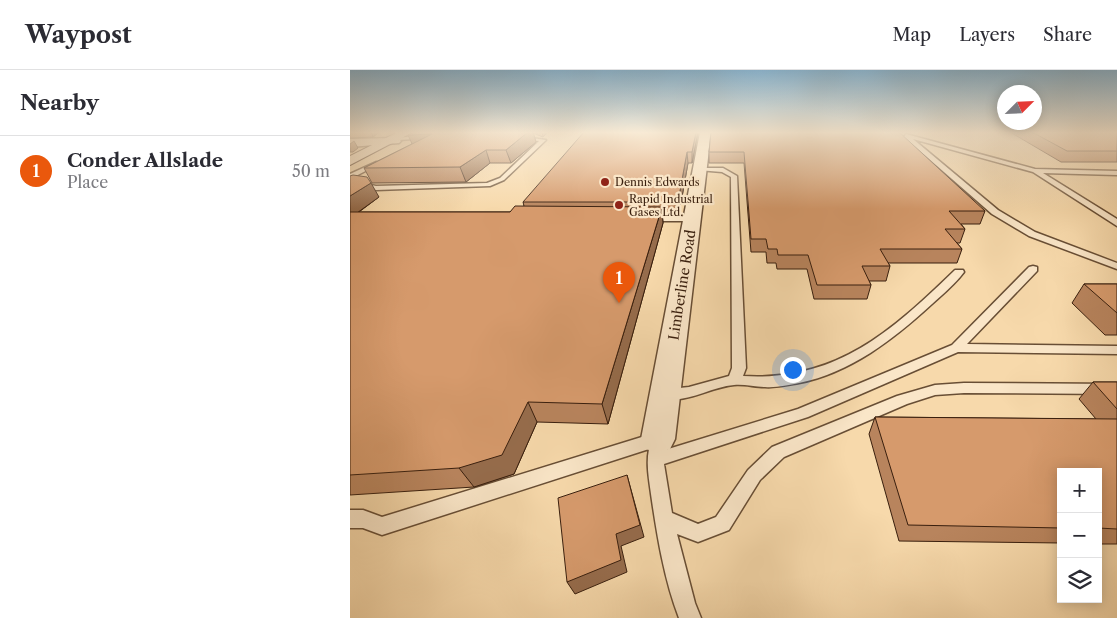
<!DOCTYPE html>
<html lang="en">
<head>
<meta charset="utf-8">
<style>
  :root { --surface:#fff; --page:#f2f2f3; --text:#2b2b33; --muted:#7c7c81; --line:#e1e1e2; --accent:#ea580c }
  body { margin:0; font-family:"Libre Caslon Text",serif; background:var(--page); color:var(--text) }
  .controls { position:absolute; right:15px; bottom:15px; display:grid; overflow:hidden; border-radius:0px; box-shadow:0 2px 12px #0003 }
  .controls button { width:45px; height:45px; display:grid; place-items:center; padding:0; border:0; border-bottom:1px solid var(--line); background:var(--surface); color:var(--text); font:25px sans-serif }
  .compass { position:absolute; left:647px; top:15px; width:45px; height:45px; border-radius:50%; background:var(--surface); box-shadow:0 2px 12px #0003; rotate:66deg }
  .you { position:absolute; left:442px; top:299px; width:18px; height:18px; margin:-12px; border:4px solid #fff; border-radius:50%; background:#1a73e8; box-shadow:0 0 0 8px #1a73e833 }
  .badge { display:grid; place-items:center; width:32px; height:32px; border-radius:50%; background:var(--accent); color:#fff; font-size:16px; font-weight:700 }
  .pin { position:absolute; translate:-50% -41px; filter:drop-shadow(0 1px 2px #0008) }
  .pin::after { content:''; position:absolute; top:26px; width:18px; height:15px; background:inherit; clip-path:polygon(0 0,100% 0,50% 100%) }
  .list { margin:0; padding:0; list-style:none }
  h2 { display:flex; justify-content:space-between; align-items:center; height:65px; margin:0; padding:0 20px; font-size:21px }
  h2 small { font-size:16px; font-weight:400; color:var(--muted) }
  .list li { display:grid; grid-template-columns:32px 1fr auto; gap:15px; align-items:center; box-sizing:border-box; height:70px; padding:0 20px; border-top:1px solid var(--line) }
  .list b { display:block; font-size:19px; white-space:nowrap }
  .list p { margin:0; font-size:16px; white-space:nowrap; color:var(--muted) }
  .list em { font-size:16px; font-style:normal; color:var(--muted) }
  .icon { flex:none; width:28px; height:28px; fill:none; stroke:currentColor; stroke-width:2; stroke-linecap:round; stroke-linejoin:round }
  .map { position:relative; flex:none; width:767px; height:548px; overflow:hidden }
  header { display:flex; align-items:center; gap:30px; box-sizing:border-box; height:70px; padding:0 25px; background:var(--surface); border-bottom:1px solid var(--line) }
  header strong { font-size:24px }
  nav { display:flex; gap:28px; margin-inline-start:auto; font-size:18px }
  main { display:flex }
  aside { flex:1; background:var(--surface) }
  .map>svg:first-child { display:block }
</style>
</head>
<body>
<header>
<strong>Waypost</strong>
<nav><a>Map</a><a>Layers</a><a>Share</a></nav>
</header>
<main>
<aside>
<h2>Nearby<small></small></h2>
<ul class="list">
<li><span class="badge">1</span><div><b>Conder Allslade</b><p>Place</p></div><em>50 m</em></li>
</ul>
</aside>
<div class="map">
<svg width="767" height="548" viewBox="0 0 767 548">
  <rect width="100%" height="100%" fill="#f7d9ab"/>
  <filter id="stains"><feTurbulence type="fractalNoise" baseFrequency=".004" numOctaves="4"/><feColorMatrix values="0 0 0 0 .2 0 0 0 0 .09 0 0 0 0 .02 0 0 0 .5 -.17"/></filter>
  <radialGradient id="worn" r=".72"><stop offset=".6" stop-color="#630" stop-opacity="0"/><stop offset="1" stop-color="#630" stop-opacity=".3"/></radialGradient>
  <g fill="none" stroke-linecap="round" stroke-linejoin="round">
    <defs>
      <path id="lane" d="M 556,64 L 685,99 L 767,101 L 767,105 L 693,103 L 767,149 L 767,156 L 683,102 L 563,69 L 648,140 L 685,162 L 767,193 L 767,199 L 679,166 L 642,144 L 554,67 Z
        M 76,65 L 78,68 L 49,70 L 46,68 Z
        M 167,66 L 196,70 L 154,110 L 140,116 L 26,120 L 0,115 L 0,111 L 26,116 L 137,113 L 150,108 L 189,71 L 169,69 Z
        M 26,92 L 31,93 L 0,109 L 0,104 Z
        M 348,98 L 373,98 L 387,106 L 396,298 L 393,306 C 486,312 542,261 605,200 L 613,200 L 614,202 C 605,214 593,224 582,234 C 544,269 500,303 449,313 C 438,315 426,318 415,317 C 405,317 394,314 384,315 C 360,317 335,335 310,328 L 308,324 L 310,320 L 339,317 L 379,306 L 382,298 L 381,107 L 372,102 L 348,100 Z
        M 294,147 L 342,147 L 346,149 L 342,151 L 297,151 L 293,149 Z
        M 683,196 L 687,197 L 687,201 L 617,274 L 767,276 L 767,284 L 608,282 L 458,347 L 314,394 L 322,443 L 348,454 L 366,447 L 398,400 L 422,377 L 547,326 L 585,315 L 614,313 L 767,314 L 767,324 L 614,323 L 585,325 L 557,334 L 434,387 L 410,410 L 379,460 L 348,472 L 327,464 L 345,533 L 351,548 L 329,548 C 314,509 307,465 301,424 C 299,409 296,394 299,379 L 32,465 L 13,458 L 0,458 L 0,440 L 13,440 L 32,447 L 308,362 L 314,364 L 316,369 L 315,380 L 448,339 L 602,275 L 679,197 Z"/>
      <path id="street" d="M 350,62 L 361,62 L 325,369 L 320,379 L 308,383 L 296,379 L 291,369 Z
        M 45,68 L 49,69 L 51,71 L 49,73 L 0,77 L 0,69 Z"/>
      <path id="secondary" d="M 48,62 L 63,62 L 0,95 L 0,86 Z"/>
    </defs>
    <use href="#lane" stroke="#684e35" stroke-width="3"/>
    <use href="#street" stroke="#684e35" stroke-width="3"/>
    <use href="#secondary" stroke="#391f0e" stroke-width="2"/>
    <use href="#lane" fill="#fae6c8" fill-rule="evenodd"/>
    <use href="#street" fill="#fae6c8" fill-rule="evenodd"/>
    <use href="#secondary" fill="#fae6c8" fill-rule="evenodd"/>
  </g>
  <path fill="#b8845d" stroke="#391f0e" d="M 0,62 L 29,62 L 23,67 L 0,68 Z
    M 64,62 L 198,62 L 193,67 L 183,63 L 186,72 L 161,93 L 140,93 L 116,112 L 22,113 L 14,98 L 62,74 Z
    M 348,62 L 342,93 L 338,93 L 329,144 L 312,144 L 313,153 L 258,354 L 187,352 L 164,404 L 124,417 L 0,425 L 0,106 L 29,127 L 9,142 L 160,142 L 174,136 L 173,132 Z
    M 361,62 L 635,141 L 630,154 L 611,154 L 615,159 L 610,173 L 607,173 L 612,179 L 607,193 L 538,193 L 540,196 L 536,211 L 519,211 L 521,215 L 517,229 L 464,229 L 457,199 L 427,199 L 426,193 L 417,193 L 416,182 L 401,182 L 394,93 L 359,93 L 359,82 Z
    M 660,62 L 767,62 L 767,92 L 711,92 Z
    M 734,214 L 767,214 L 767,265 L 755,265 L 722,233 Z
    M 743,312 L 767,312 L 767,474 L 748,474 L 748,402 L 711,402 L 711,473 L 549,471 L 519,364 L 525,347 L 746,349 L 729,329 Z"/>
  <path fill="#966c4c" stroke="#391f0e" d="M 21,62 L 29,62 L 23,67 Z
    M 178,62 L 183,62 L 186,72 L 161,93 L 156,80 Z
    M 192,62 L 198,62 L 193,67 Z
    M 346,62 L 348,62 L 342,93 L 342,82 Z
    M 82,64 L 64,78 L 58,65 Z
    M 4,71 L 8,78 L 3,82 L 0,82 L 0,74 Z
    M 136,80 L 140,93 L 116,112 L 110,97 Z
    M 337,82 L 338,93 L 329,144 L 328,132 Z
    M 21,113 L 29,127 L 0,148 L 0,126 Z
    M 312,137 L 313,153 L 258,354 L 252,334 Z
    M 178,332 L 187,352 L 164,404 L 124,417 L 109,398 Z
    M 277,405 L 294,467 L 271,476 L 277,502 L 225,524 L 217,512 L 266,464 Z"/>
  <path fill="#d69a6c" stroke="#391f0e" d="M 64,62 L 178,62 L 156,80 L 136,80 L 110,97 L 14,98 L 82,64 L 58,65 Z
    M 234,62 L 346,62 L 342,82 L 337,82 L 328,132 L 173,132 Z
    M 361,62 L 549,62 L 635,141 L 599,141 L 615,159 L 595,159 L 612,179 L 530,179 L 540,196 L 512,196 L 521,215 L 467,215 L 458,185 L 428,185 L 427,179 L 418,179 L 416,169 L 401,169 L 394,82 L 359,82 Z
    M 682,62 L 767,62 L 767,81 L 717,81 Z
    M 3,105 L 17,107 L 21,113 L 0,126 L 0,106 Z
    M 165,136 L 312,137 L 252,334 L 178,332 L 152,385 L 109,398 L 0,405 L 0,142 L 160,142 Z
    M 734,214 L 767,214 L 767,243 Z
    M 743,312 L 767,312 L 767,339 Z
    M 525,347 L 767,349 L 767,459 L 748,458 L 748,402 L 711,402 L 711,458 L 558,455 Z
    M 277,405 L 290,455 L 266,464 L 271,490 L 217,512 L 208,428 Z"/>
  <linearGradient id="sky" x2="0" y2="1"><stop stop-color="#8ab6d2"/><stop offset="0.45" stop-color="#fbeed9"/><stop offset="1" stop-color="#fbeed9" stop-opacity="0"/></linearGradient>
  <rect width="767" height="139" fill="url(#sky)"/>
  <g fill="#8f2418" stroke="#fae6c8" stroke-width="2">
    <circle cx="255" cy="112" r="5"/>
    <circle cx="269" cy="135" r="5"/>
  </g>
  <g text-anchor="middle" stroke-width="4.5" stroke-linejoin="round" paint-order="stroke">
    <g font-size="11" fill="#391f0e" stroke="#fae6c8" text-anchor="start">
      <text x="265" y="116">Dennis Edwards</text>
      <text x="279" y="133">Rapid Industrial<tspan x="279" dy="13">Gases Ltd.</tspan></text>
    </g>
    <g font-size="14" fill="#391f0e" stroke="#fae6c8">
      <text transform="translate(332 215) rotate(-81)" y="5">Limberline Road</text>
    </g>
  </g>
  <rect width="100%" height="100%" filter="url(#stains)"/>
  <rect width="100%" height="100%" fill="url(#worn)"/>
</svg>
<div class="controls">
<button>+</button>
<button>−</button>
<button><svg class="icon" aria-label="layers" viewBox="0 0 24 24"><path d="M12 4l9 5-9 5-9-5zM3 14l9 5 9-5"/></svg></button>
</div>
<svg class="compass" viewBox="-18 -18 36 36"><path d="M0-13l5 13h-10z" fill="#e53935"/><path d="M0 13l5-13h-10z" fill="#7c7c81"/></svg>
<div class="you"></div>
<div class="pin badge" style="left:269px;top:233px">1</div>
</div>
</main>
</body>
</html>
